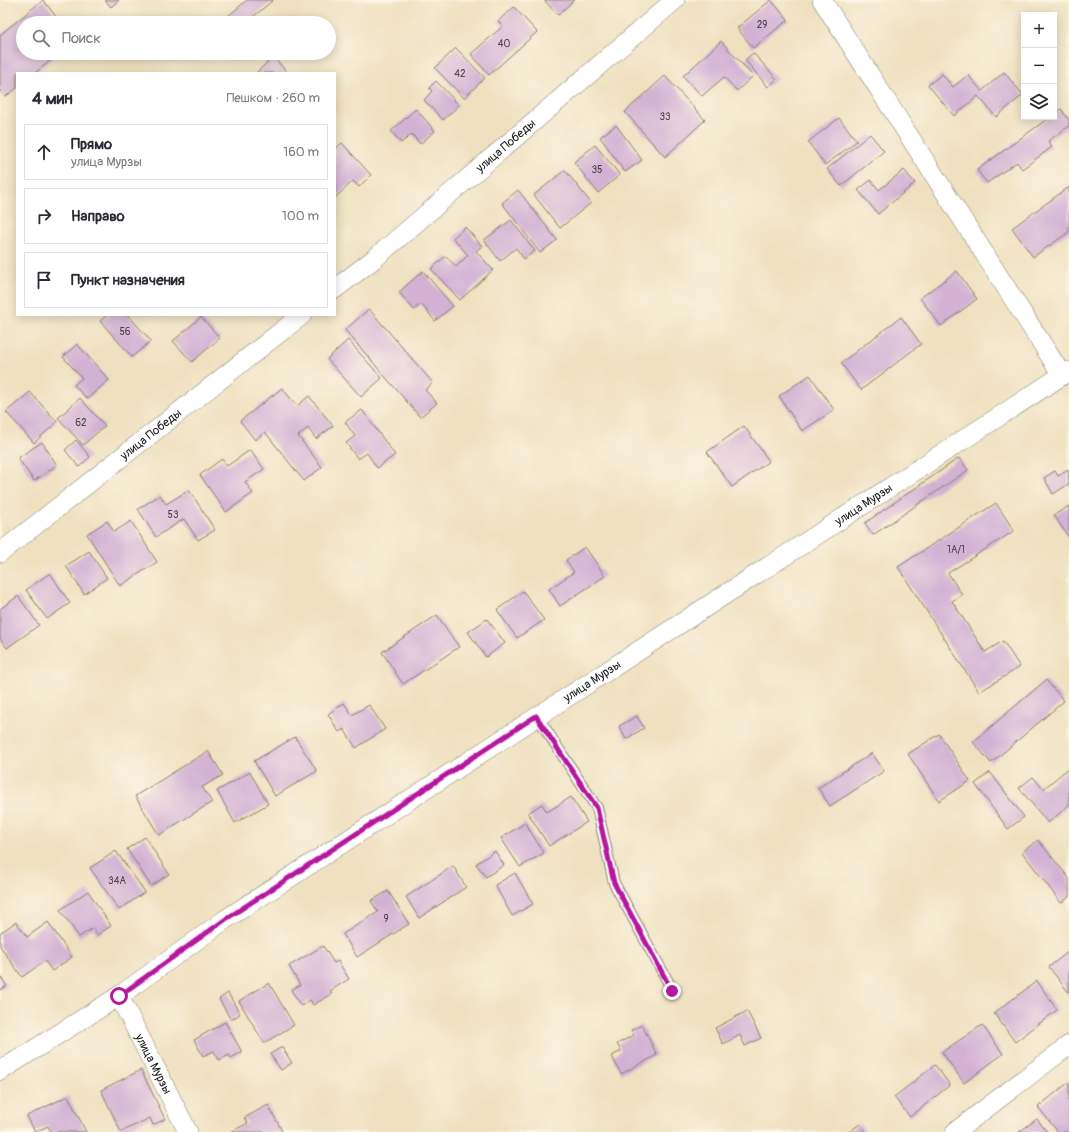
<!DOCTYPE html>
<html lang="ru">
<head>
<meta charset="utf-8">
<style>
  :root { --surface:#fff; --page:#f2f2f3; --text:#2b2b33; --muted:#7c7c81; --line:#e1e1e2 }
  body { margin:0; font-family:Pangolin,sans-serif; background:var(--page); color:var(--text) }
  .controls { position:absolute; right:12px; top:12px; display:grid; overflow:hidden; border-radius:0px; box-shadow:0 2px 10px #0003 }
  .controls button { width:36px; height:36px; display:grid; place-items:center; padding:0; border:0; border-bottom:1px solid var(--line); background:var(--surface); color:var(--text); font:20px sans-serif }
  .stop { position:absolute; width:12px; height:12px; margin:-9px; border:3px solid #b5179e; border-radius:50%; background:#fff }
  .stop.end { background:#b5179e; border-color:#fff; box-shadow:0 1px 4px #0008 }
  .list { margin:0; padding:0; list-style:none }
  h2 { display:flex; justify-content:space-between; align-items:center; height:52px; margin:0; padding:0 16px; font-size:17px }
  h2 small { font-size:13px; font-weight:400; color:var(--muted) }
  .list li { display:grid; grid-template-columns:26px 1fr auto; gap:12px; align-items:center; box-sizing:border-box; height:56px; margin:0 8px 8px; padding:0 8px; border:1px solid var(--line); border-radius:0px }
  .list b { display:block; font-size:15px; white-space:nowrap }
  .list p { margin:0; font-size:13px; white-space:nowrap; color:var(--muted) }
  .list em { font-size:13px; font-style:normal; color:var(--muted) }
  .icon { flex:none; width:22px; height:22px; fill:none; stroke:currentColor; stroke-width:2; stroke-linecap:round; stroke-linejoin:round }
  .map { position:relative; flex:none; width:1069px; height:1132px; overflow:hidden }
  .search { position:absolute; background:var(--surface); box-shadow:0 2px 10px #0003; left:16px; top:16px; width:320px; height:44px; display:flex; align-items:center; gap:10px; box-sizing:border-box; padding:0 14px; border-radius:22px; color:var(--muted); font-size:15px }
  .panel { position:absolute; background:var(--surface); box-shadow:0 2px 10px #0003; left:16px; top:72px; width:320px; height:244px; border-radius:0px }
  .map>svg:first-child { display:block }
</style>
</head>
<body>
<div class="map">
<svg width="1069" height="1132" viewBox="0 0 1069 1132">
  <rect width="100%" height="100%" fill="#fcf5e5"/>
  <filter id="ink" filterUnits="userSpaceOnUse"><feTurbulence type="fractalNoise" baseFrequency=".025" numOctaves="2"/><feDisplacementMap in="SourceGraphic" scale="8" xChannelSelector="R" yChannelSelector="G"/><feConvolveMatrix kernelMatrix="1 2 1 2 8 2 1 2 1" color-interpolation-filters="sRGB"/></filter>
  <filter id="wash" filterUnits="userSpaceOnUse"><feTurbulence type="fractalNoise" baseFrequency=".012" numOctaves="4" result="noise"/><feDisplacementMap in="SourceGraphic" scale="16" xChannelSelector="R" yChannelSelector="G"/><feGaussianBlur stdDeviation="0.9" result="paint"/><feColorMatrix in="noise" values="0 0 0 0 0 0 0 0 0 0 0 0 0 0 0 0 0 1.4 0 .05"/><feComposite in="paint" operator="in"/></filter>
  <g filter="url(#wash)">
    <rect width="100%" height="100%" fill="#efe1c0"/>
    <g id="blocks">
      <path fill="#d3b1d4" d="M 43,0 L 61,23 L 23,23 L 23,53 L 60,53 L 35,73 L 17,73 L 17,88 L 5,97 L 0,91 L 0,35 Z
        M 105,0 L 119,0 L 111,7 Z
        M 247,0 L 273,0 L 246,23 L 220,23 Z
        M 544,0 L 574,0 L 558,15 Z
        M 771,0 L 788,20 L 753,48 L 737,28 Z
        M 514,7 L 537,32 L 489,75 L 471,54 L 503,26 L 498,21 Z
        M 721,41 L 753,76 L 737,91 L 724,77 L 702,96 L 683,76 Z
        M 456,48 L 485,78 L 464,98 L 435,68 Z
        M 753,53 L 777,79 L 768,87 L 745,60 Z
        M 273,57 L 288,73 L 256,73 Z
        M 1004,72 L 1023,95 L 996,117 L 978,96 L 954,116 L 928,85 L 942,74 L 953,87 L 968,75 L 982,91 Z
        M 665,76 L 705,120 L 665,157 L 625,112 Z
        M 436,81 L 459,105 L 443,120 L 424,100 L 432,91 L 429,88 Z
        M 416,109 L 435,131 L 420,144 L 412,134 L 401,143 L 391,131 Z
        M 1061,109 L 1069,120 L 1069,126 L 1048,141 L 1052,147 L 1022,169 L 1017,162 L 987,183 L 977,170 L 1050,117 L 1054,117 L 1054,114 Z
        M 839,118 L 857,141 L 825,165 L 808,142 Z
        M 616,125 L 642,160 L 625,172 L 600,137 Z
        M 870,134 L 884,151 L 841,186 L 827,169 Z
        M 342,143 L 371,175 L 359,187 L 353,181 L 335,198 L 335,149 Z
        M 595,145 L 620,175 L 598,193 L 574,162 Z
        M 565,170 L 591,203 L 560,228 L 534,195 Z
        M 904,170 L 915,183 L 878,214 L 858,190 L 871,180 L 879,190 Z
        M 1069,187 L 1069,232 L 1033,257 L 1012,228 Z
        M 518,190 L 557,240 L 540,253 L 502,203 Z
        M 511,220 L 535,251 L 524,259 L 516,248 L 500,261 L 484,240 Z
        M 465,227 L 482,246 L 476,251 L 493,270 L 460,300 L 431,269 L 446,256 L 456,267 L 468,255 L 453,238 Z
        M 423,271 L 453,306 L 435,321 L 421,304 L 414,310 L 399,292 Z
        M 957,271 L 977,299 L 941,326 L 920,298 Z
        M 369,309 L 433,383 L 425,390 L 437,403 L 420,417 L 345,330 Z
        M 107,315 L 128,315 L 151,341 L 132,357 L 100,321 Z
        M 201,317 L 220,338 L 192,362 L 173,341 Z
        M 901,317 L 921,344 L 861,390 L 841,363 Z
        M 348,340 L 382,378 L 361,397 L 327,359 Z
        M 77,344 L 109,380 L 87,399 L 74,385 L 82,378 L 63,357 Z
        M 810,375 L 834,410 L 802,431 L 779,396 Z
        M 282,388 L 297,406 L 309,396 L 333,426 L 316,439 L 308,428 L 298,436 L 322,467 L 304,481 L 265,432 L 255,440 L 240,421 Z
        M 30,392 L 57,422 L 34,443 L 6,412 Z
        M 80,398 L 105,426 L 83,445 L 58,418 Z
        M 362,410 L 395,455 L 377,468 L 367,453 L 358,459 L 346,443 L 355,436 L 345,422 Z
        M 744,426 L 769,461 L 732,487 L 707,452 Z
        M 76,440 L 90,457 L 79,467 L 65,450 Z
        M 42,442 L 57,465 L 34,481 L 18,458 Z
        M 250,450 L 264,469 L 245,482 L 253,493 L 226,512 L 200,475 L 222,459 L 227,466 Z
        M 959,458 L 968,470 L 873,535 L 865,523 Z
        M 1068,470 L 1069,484 L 1053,494 L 1044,478 L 1055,471 L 1058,476 Z
        M 189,490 L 215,530 L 198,540 L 184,519 L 156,537 L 138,509 L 160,495 L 166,504 Z
        M 996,503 L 1014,531 L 948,573 L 962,595 L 952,601 L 985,652 L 1003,641 L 1020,667 L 979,692 L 898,567 Z
        M 1069,506 L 1069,538 L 1054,515 Z
        M 107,521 L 114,532 L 131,521 L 157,562 L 120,586 L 87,534 Z
        M 585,547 L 605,576 L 560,606 L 549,589 L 574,572 L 566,560 Z
        M 89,551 L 107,578 L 84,594 L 66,566 Z
        M 50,573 L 70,603 L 47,619 L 26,590 Z
        M 523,591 L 544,620 L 517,638 L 497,610 Z
        M 18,596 L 39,625 L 7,648 L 0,639 L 0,609 Z
        M 437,615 L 459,647 L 403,684 L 382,652 Z
        M 487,619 L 505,643 L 486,657 L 468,632 Z
        M 1046,680 L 1064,701 L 991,763 L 973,742 Z
        M 344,703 L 352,715 L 369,705 L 385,729 L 356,748 L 344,729 L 339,732 L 328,714 Z
        M 637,716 L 644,728 L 626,739 L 619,726 Z
        M 939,734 L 970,781 L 939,801 L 908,754 Z
        M 295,737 L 317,771 L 275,796 L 254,761 Z
        M 208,751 L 223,775 L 202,787 L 212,802 L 159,835 L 135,796 Z
        M 872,753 L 884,771 L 830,806 L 818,788 Z
        M 1069,768 L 1069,805 L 1048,823 L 1019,788 L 1033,777 L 1043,789 Z
        M 250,772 L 268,804 L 235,823 L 217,791 Z
        M 990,772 L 1024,817 L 1008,829 L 975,784 Z
        M 571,797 L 587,822 L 549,846 L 528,813 L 542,804 L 547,812 Z
        M 525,823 L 544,853 L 520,867 L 501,838 Z
        M 145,837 L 169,874 L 151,886 L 127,849 Z
        M 1038,840 L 1069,878 L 1069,897 L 1061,903 L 1022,852 Z
        M 116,851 L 145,892 L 119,910 L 90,868 Z
        M 495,851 L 504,865 L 486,877 L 476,864 Z
        M 453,866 L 466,887 L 419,918 L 406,897 Z
        M 515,873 L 533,904 L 512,916 L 495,885 Z
        M 88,891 L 111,926 L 97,935 L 93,928 L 79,937 L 60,910 Z
        M 388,891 L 409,924 L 357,957 L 343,934 L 378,912 L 371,901 Z
        M 16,922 L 27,937 L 48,922 L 72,957 L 52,971 L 45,961 L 22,977 L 0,946 L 0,933 Z
        M 323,946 L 334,963 L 338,961 L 349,979 L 330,991 L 332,994 L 313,1005 L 310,1000 L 301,1006 L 291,990 L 300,985 L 289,966 Z
        M 1069,951 L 1069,993 L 1049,967 Z
        M 0,976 L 7,986 L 0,990 Z
        M 1037,981 L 1057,1010 L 1015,1042 L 994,1013 Z
        M 269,983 L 294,1025 L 264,1043 L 239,1001 Z
        M 228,993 L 240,1014 L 231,1020 L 219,999 Z
        M 747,1011 L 761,1038 L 745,1046 L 740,1035 L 723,1044 L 715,1028 Z
        M 225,1022 L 242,1052 L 231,1058 L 229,1055 L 219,1060 L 214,1051 L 203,1056 L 194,1040 Z
        M 642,1025 L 657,1055 L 621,1074 L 612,1056 L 621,1051 L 617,1044 L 634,1035 L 631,1030 Z
        M 982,1025 L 1003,1054 L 964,1083 L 942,1052 Z
        M 282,1047 L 292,1063 L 281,1070 L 270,1054 Z
        M 935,1065 L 950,1085 L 910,1117 L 894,1097 Z
        M 141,1070 L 165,1119 L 153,1125 L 150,1118 L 121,1132 L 101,1090 Z
        M 1069,1082 L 1069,1132 L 1058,1132 L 1038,1107 Z
        M 68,1096 L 86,1132 L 51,1132 L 48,1126 L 35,1132 L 27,1116 Z
        M 268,1105 L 282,1131 L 279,1132 L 231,1132 L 248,1123 L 244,1118 Z
        M 1037,1119 L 1047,1132 L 1019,1132 Z
        M 860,1124 L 865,1132 L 849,1132 Z"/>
    </g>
  </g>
  <g filter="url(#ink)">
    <use href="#blocks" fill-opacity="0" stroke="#867e6e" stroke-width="1"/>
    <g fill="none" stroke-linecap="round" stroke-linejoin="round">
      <defs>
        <path id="service" d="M 537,716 L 597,808 L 614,883 L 673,991"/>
        <g id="minor">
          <path d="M 822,0 L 1062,375"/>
          <path id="s1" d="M 335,289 L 374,259 L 675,0"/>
          <path id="s2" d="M 0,553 L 302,315"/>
          <path id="s3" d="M 119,996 L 188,1132"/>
          <path id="s4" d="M 0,1071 L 119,996 L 226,919 L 1069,371"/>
          <path d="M 955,1132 L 1069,1045"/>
        </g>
      </defs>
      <use href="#service" stroke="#867e6e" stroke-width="12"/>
      <use href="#minor" stroke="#867e6e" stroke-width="20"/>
      <use href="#service" stroke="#fff" stroke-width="10"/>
      <use href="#minor" stroke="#fff" stroke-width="19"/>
    </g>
  </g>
  <g fill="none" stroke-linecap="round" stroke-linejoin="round" filter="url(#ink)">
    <path stroke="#b5179e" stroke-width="5" d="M 119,996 L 226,919 L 536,716 L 597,808 L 614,883 L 672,991"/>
  </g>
  <g text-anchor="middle" stroke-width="3" stroke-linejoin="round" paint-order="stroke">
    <g font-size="10" fill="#4a414a">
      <text x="762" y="28">29</text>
      <text x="504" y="47">40</text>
      <text x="460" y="77">42</text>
      <text x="665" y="120">33</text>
      <text x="597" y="173">35</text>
      <text x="125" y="335">56</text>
      <text x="81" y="426">62</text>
      <text x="173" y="518">53</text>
      <text x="956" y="553">1А/1</text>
      <text x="117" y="884">34А</text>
      <text x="386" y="922">9</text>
    </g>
    <g font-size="12" fill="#1c1c1c" stroke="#fcf5e5">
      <text dy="4" stroke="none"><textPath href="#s1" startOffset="223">улица Победы</textPath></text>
      <text dy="4" stroke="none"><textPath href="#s2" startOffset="192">улица Победы</textPath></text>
      <text dy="4" stroke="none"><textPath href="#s4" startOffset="1033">улица Мурзы</textPath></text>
      <text dy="4" stroke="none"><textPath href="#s4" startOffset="709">улица Мурзы</textPath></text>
      <text dy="4" stroke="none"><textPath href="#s3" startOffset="76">улица Мурзы</textPath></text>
    </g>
  </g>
</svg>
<div class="controls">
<button>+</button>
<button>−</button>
<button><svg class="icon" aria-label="layers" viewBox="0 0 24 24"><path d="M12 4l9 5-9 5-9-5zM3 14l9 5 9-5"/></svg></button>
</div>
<div class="stop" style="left:119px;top:996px"></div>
<div class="stop end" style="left:672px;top:991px"></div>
<div class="search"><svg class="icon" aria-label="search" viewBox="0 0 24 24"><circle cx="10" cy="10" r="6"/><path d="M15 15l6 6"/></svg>Поиск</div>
<section class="panel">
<h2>4 мин<small>Пешком · 260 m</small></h2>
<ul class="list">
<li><svg class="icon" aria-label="ahead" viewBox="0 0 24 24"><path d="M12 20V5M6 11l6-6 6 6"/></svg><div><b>Прямо</b><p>улица Мурзы</p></div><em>160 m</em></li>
<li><svg class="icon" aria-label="right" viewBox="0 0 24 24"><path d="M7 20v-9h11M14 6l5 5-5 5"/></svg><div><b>Направо</b></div><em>100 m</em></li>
<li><svg class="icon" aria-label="arrive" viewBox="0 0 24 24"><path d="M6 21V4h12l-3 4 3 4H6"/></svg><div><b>Пункт назначения</b></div></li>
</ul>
</section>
</div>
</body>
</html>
